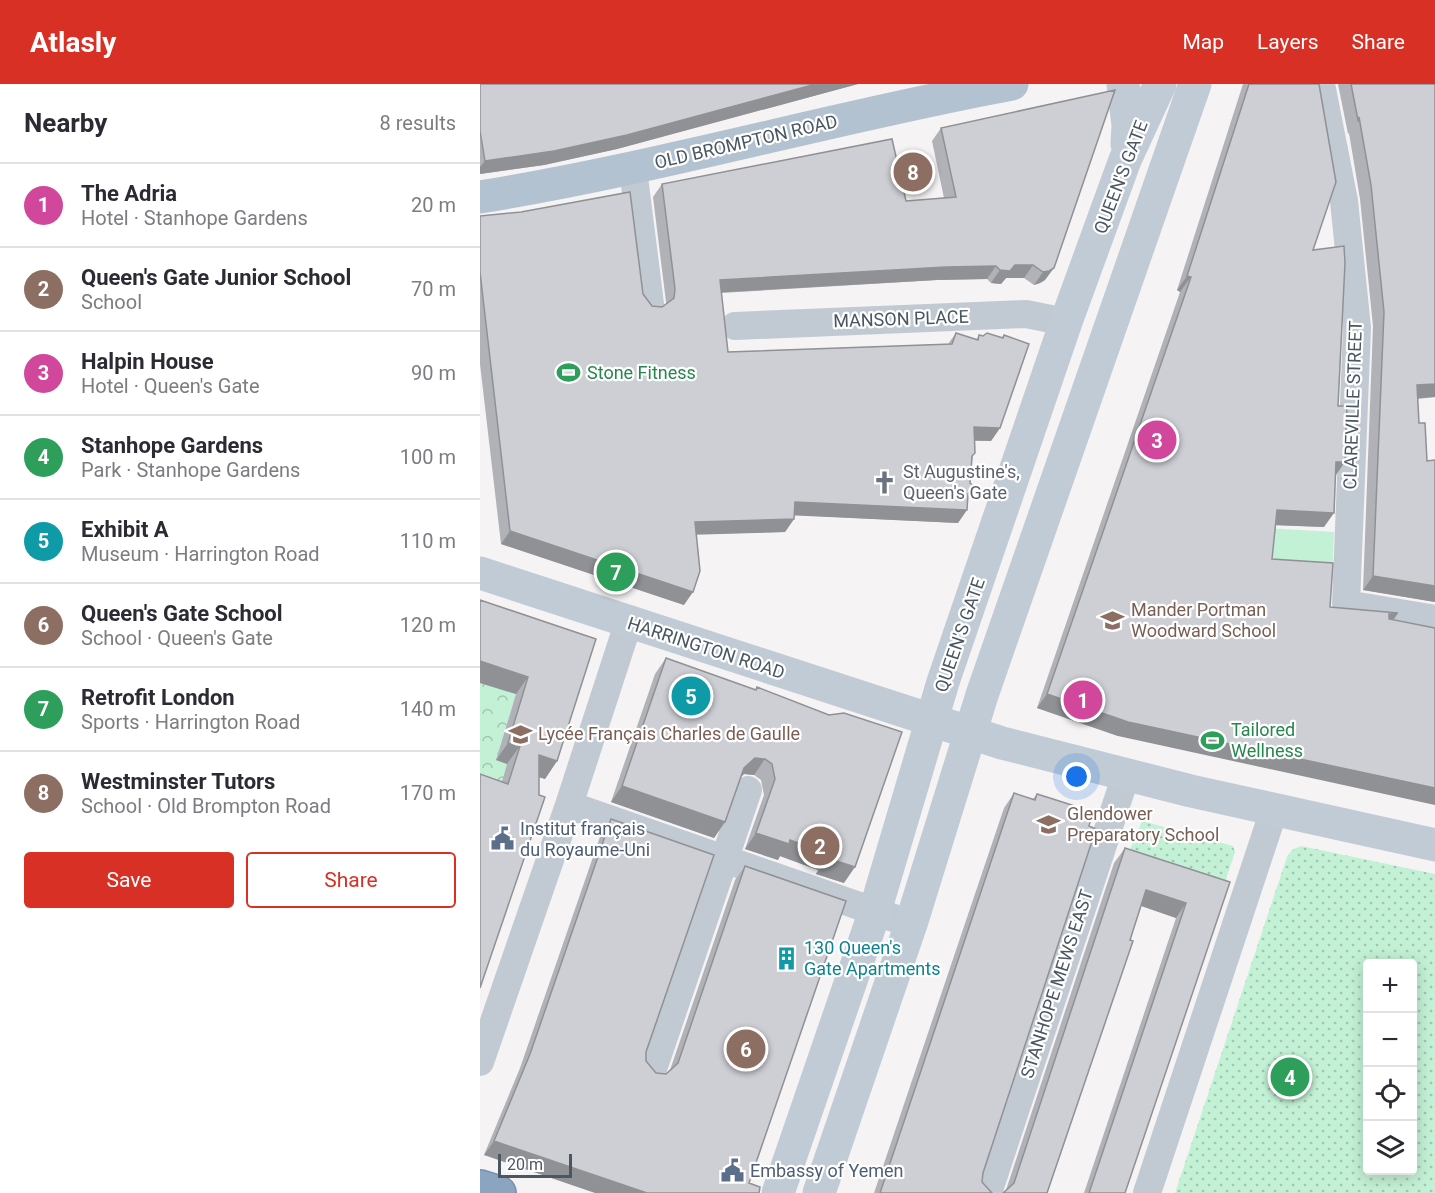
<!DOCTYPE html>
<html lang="en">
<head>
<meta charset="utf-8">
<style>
  :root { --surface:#fff; --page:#f7f7f7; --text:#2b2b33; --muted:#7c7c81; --line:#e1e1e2; --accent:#d93025 }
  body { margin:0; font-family:Roboto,sans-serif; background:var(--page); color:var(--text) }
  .controls { position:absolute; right:18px; bottom:18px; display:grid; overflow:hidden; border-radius:6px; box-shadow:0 3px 15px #0003 }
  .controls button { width:54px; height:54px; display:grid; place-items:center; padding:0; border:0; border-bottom:2px solid var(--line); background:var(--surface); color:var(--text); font:30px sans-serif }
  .scale { position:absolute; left:18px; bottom:15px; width:74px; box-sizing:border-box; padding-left:6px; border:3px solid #4a5661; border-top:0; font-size:16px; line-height:21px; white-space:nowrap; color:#4a5661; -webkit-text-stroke:4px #fff; paint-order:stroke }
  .you { position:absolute; left:597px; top:693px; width:21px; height:21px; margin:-15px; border:4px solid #fff; border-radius:50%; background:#1a73e8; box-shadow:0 0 0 9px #1a73e833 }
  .badge { display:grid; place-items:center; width:39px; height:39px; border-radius:50%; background:var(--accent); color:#fff; font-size:20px; font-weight:700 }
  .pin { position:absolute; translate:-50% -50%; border:3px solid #fff; box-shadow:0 2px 6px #0006 }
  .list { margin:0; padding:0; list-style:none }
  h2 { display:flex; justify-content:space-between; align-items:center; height:78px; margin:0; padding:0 24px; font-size:26px }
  h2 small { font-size:20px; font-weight:400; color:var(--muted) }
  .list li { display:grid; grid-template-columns:39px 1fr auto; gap:18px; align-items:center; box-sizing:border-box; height:84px; padding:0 24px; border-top:2px solid var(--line) }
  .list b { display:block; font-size:22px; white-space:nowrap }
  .list p { margin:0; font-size:20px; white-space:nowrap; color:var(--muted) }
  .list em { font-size:20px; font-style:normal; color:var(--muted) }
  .actions { display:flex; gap:12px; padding:18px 24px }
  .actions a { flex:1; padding:14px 0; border:2px solid var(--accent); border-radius:6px; text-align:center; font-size:21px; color:var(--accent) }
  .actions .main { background:var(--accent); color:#fff }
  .icon { flex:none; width:33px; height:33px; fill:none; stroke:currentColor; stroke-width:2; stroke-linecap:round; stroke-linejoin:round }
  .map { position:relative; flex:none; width:955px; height:1109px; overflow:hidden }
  header { display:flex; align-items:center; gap:36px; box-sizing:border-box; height:84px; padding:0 30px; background:var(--accent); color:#fff }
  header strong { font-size:28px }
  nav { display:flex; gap:33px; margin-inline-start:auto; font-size:21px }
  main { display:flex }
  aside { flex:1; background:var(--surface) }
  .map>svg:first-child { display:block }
</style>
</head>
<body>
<header>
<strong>Atlasly</strong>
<nav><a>Map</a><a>Layers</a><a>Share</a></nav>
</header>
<main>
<aside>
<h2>Nearby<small>8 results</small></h2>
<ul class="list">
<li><span class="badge" style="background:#d1479c">1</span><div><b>The Adria</b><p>Hotel · Stanhope Gardens</p></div><em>20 m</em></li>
<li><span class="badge" style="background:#8d6e63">2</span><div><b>Queen's Gate Junior School</b><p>School</p></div><em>70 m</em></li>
<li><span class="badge" style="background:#d1479c">3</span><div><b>Halpin House</b><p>Hotel · Queen's Gate</p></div><em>90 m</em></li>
<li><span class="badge" style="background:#2e9e5b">4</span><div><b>Stanhope Gardens</b><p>Park · Stanhope Gardens</p></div><em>100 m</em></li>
<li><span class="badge" style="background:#0f9aa8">5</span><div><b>Exhibit A</b><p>Museum · Harrington Road</p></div><em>110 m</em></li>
<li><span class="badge" style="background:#8d6e63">6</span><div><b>Queen's Gate School</b><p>School · Queen's Gate</p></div><em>120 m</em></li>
<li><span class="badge" style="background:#2e9e5b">7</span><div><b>Retrofit London</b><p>Sports · Harrington Road</p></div><em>140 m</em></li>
<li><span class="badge" style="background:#8d6e63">8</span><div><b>Westminster Tutors</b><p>School · Old Brompton Road</p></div><em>170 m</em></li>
</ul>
<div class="actions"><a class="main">Save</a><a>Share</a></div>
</aside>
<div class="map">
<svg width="955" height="1109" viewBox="0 0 955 1109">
  <defs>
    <pattern id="grass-dots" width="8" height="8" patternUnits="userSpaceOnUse" patternTransform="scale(1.5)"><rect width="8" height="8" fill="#c3f1d5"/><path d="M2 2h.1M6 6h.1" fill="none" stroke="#a0c6b0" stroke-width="1.8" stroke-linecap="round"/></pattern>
    <pattern id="forest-crowns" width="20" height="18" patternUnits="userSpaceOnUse" patternTransform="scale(1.5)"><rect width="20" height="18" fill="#c3f1d5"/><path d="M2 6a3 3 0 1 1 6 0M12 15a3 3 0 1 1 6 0" fill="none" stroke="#a0c6b0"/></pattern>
  </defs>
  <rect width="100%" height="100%" fill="#f5f3f3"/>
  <path fill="url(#grass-dots)" fill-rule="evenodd" d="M 662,737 L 753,762 L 755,768 L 743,804 L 647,773 Z
    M 821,762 L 955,790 L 955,1109 L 695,1109 L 807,773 L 812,766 ZM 888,880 L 932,880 L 932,1086 L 888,1086 Z"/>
  <path fill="url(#forest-crowns)" d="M 0,599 L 36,610 L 16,676 L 27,680 L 39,695 L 0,712 Z"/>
  <path fill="#c3f1d5" d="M 787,444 L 854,448 L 852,494 L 782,489 Z"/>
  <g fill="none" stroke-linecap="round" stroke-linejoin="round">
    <defs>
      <path id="highway" d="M 0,1103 L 19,1109"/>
    </defs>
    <use href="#highway" stroke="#7690ad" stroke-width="36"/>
    <path stroke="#c1cad2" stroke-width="28" d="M 841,0 L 864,117 L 877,244 L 866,520 L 955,535
      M 153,85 L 170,220
      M 255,242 L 546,230 L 586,238
      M 89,721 L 431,840
      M 0,978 L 89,721 L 148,540
      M 172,988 L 268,706
      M 508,1109 L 646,691
      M 667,1109 L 794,726"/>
    <path stroke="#c1cbd6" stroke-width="33" d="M 643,0 L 648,41 L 647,60
      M 0,489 L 522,659 L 711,707 L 955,761
      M 298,1109 L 395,827 L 463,598 L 586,238 L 645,76 L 680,0
      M 339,1109 L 431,840 L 502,611 L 715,0"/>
    <path stroke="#b3c2d1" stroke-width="33" d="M 0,113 C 179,84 354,33 532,0"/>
    <use href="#highway" stroke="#8ba5c1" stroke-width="33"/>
  </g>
  <path fill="#b0b2b7" d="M 0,0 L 378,0 L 137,65 L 64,81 L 0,90 Z
    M 763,0 L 839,0 L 833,166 L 858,322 L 865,378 L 856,391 L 844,443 L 796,441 L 792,475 L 850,523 L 918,529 L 913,536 L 638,652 L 557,624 L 700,208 L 697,206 Z
    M 858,0 L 955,0 L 955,313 L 938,315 L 939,339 L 947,377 L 955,376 L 955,518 L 883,506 L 893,242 L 880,115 L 869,49 L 868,50 Z
    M 635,6 L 565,196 L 560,199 L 554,201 L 544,194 L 526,194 L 521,200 L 511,199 L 507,195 L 457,196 L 241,209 L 248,268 L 468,260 L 476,249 L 496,256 L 499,251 L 521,254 L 524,251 L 520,344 L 511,357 L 495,357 L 487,415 L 478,439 L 314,431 L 314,435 L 305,448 L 216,450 L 204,521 L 21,460 L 0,280 L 0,132 L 163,210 L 172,222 L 182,223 L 186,220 L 186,218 L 173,113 L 182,100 L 426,117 L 464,114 L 452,57 L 461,44 Z
    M 116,555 L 77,677 L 65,695 L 59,693 L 59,711 L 22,698 L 27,680 L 16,676 L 36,610 L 0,599 Z
    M 186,574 L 275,606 L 277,603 L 364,799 L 336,790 L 338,786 L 300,772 L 298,776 L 265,765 L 284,711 L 281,696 L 274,691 L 264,690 L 261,693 L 245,738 L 234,754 L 131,718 L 175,590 Z
    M 534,709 L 553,715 L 557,710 L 503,1089 L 502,1098 L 512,1109 L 394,1109 L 524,724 Z
    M 131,735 L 166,968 L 166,977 L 176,989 L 186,990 L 190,986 L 255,796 L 265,782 L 269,1099 L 4,1071 L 40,984 L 121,750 Z
    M 645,764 L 750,798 L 645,1109 L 604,1109 L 696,834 L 661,822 L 567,1109 L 526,1106 L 634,779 Z"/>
  <path fill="#909195" d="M 336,0 L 378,0 L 137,65 L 64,81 L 0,90 L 0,83 L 5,77 Z
    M 535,181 L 553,181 L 544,194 L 526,194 L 521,200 L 511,199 L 520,186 Z
    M 516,182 L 507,195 L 457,196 L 231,209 L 240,196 L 466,183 Z
    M 574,184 L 565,196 L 560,199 L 554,201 L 563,188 Z
    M 707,192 L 711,193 L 700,208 L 697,206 Z
    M 955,300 L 955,313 L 927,315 L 937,301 Z
    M 494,343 L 520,344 L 511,357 L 485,356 Z
    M 856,378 L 865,378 L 855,392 Z
    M 315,418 L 487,426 L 478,439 L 306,431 Z
    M 797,426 L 854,429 L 844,443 L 787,441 Z
    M 314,435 L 305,448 L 206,451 L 215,438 Z
    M 30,447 L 213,508 L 204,521 L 21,460 Z
    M 893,492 L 955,502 L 955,518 L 883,506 Z
    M 918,529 L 908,544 L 909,530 Z
    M 0,577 L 48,593 L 36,610 L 0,599 Z
    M 567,610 L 955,704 L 955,721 L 638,652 L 557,624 Z
    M 28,659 L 40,662 L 27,680 L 16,676 Z
    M 59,671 L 77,677 L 65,695 L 46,689 Z
    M 275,674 L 285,675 L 274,691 L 264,690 L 253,700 L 264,684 Z
    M 142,702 L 245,738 L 234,754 L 131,718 Z
    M 276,749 L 310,756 L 349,770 L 338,786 L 300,772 L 298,776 L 265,765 Z
    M 347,774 L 375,783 L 364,799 L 336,790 Z
    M 666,806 L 706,819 L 696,834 L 656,820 Z
    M 14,1057 L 167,1109 L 115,1109 L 4,1071 Z"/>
  <path fill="#cdcfd5" stroke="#909195" stroke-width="1.5" d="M 0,0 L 336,0 L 147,51 L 74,67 L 5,77 L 0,47 Z
    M 769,0 L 839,0 L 856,98 L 833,166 L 864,162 L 865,179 L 858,322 L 867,322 L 865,378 L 856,378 L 854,429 L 797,426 L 792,475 L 853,479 L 850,523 L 918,529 L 909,530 L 909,535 L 955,544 L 955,704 L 648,638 L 567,610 L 711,193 L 707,192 Z
    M 871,0 L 955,0 L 955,300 L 937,301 L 939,339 L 945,339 L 947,377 L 955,376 L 955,502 L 893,492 L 904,228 L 891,101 L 879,33 L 878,36 Z
    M 635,6 L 574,184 L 569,187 L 563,188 L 553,181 L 535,181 L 530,187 L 520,186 L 516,182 L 466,183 L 240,196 L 248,268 L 472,260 L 476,249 L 498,256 L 499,251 L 503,252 L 507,249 L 523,254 L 524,251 L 549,260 L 520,344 L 494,343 L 495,369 L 492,372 L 490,399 L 495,403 L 488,410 L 487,426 L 315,418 L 314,435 L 215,438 L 220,487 L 213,508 L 30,447 L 0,188 L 0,132 L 41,128 L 150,108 L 163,210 L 172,222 L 182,223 L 194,214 L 195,205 L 182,100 L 412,55 L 426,117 L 476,113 L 461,44 Z
    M 0,516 L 116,555 L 77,677 L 59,671 L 59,711 L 65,713 L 0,904 L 0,690 L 28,700 L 40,662 L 28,659 L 48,593 L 0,577 Z
    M 186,574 L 276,606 L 277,603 L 349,631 L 364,629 L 422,648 L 375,783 L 347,774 L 349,770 L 310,756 L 309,760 L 276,749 L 295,695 L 292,680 L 285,675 L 275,674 L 264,684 L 245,738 L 142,702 Z
    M 534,709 L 555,716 L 557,710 L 595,722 L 593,728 L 611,734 L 609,742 L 616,745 L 503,1089 L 502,1098 L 512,1109 L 400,1109 Z
    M 131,735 L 234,771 L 166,968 L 166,977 L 176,989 L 186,990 L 198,979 L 265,782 L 366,817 L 269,1099 L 280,1103 L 279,1109 L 167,1109 L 14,1057 L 50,970 Z
    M 645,764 L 750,798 L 645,1109 L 609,1109 L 706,819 L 666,806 L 650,856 L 653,857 L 567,1109 L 523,1109 L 534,1099 Z"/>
  <defs>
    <symbol id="stadium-bare" viewBox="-9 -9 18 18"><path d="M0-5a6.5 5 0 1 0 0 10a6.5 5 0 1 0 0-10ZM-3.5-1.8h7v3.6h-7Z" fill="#2e9e5b" stroke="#fff" stroke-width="2.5" paint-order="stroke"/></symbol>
    <symbol id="church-bare" viewBox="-9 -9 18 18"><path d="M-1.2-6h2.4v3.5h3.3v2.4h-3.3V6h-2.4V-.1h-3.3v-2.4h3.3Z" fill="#6b7280" stroke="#fff" stroke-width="2.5" paint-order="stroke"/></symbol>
    <symbol id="school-bare" viewBox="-9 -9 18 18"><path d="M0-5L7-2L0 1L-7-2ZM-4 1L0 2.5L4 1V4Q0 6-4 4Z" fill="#8d6e63" stroke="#fff" stroke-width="2.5" paint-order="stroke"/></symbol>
    <symbol id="civic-bare" viewBox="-9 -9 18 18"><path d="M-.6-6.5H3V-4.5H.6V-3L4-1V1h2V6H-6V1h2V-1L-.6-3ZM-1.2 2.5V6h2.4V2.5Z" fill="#5c6f8a" stroke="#fff" stroke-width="2.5" paint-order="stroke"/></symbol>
    <symbol id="building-bare" viewBox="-9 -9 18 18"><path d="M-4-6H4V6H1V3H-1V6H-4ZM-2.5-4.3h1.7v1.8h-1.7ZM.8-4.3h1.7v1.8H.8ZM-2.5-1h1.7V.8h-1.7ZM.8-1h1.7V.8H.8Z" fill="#0f9aa8" stroke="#fff" stroke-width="2.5" paint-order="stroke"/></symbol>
  </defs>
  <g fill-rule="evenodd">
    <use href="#stadium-bare" x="72" y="272" width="33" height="33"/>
    <use href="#church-bare" x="388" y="382" width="33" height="33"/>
    <use href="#school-bare" x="616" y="520" width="33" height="33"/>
    <use href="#school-bare" x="24" y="634" width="33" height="33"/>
    <use href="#stadium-bare" x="716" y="640" width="33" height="33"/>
    <use href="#school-bare" x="552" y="724" width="33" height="33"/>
    <use href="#civic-bare" x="6" y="738" width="33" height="33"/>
    <use href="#building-bare" x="290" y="858" width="33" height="33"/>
    <use href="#civic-bare" x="236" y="1070" width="33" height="33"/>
  </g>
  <g text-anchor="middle" stroke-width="4.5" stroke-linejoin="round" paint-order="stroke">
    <g font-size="18" fill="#4a5661" stroke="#fff">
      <text transform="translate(266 58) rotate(-13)" y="6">OLD BROMPTON ROAD</text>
      <text transform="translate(641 93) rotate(-69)" y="6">QUEEN'S GATE</text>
      <text transform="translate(421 235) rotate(-2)" y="6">MANSON PLACE</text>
      <text transform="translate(873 321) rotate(-88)" y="6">CLAREVILLE STREET</text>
      <text transform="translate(480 551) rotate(-71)" y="6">QUEEN'S GATE</text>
      <text transform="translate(226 564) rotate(18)" y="6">HARRINGTON ROAD</text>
      <text transform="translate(577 900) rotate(-72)" y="6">STANHOPE MEWS EAST</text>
    </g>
    <g font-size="18" fill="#27864d" stroke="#fff" text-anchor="start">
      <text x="107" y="295">Stone Fitness</text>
      <text x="751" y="652">Tailored<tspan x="751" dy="21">Wellness</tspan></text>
    </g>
    <g font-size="18" fill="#5b616d" stroke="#fff" text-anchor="start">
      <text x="423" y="394">St Augustine's,<tspan x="423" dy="21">Queen's Gate</tspan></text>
    </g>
    <g font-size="18" fill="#785e54" stroke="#fff" text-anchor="start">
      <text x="651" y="532">Mander Portman<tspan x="651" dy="21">Woodward School</tspan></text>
      <text x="58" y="656">Lycée Français Charles de Gaulle</text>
      <text x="587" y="736">Glendower<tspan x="587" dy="21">Preparatory School</tspan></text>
    </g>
    <g font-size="18" fill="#4e5e75" stroke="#fff" text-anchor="start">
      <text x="40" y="751">Institut français<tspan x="40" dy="21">du Royaume-Uni</tspan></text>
      <text x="270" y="1093">Embassy of Yemen</text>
    </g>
    <g font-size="18" fill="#0d838f" stroke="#fff" text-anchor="start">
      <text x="324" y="870">130 Queen's<tspan x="324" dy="21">Gate Apartments</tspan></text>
    </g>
  </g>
</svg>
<div class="controls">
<button>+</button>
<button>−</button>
<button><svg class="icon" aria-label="locate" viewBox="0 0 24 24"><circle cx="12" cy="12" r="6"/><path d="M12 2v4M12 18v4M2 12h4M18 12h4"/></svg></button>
<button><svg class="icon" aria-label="layers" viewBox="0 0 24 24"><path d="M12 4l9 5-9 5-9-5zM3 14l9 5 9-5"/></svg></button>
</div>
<div class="scale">20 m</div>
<div class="you"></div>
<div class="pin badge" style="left:603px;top:616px;background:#d1479c">1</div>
<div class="pin badge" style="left:340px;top:762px;background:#8d6e63">2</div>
<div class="pin badge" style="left:677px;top:356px;background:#d1479c">3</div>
<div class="pin badge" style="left:810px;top:993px;background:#2e9e5b">4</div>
<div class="pin badge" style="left:211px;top:612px;background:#0f9aa8">5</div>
<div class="pin badge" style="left:266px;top:965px;background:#8d6e63">6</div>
<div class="pin badge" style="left:136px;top:488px;background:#2e9e5b">7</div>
<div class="pin badge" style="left:433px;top:88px;background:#8d6e63">8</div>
</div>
</main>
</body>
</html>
